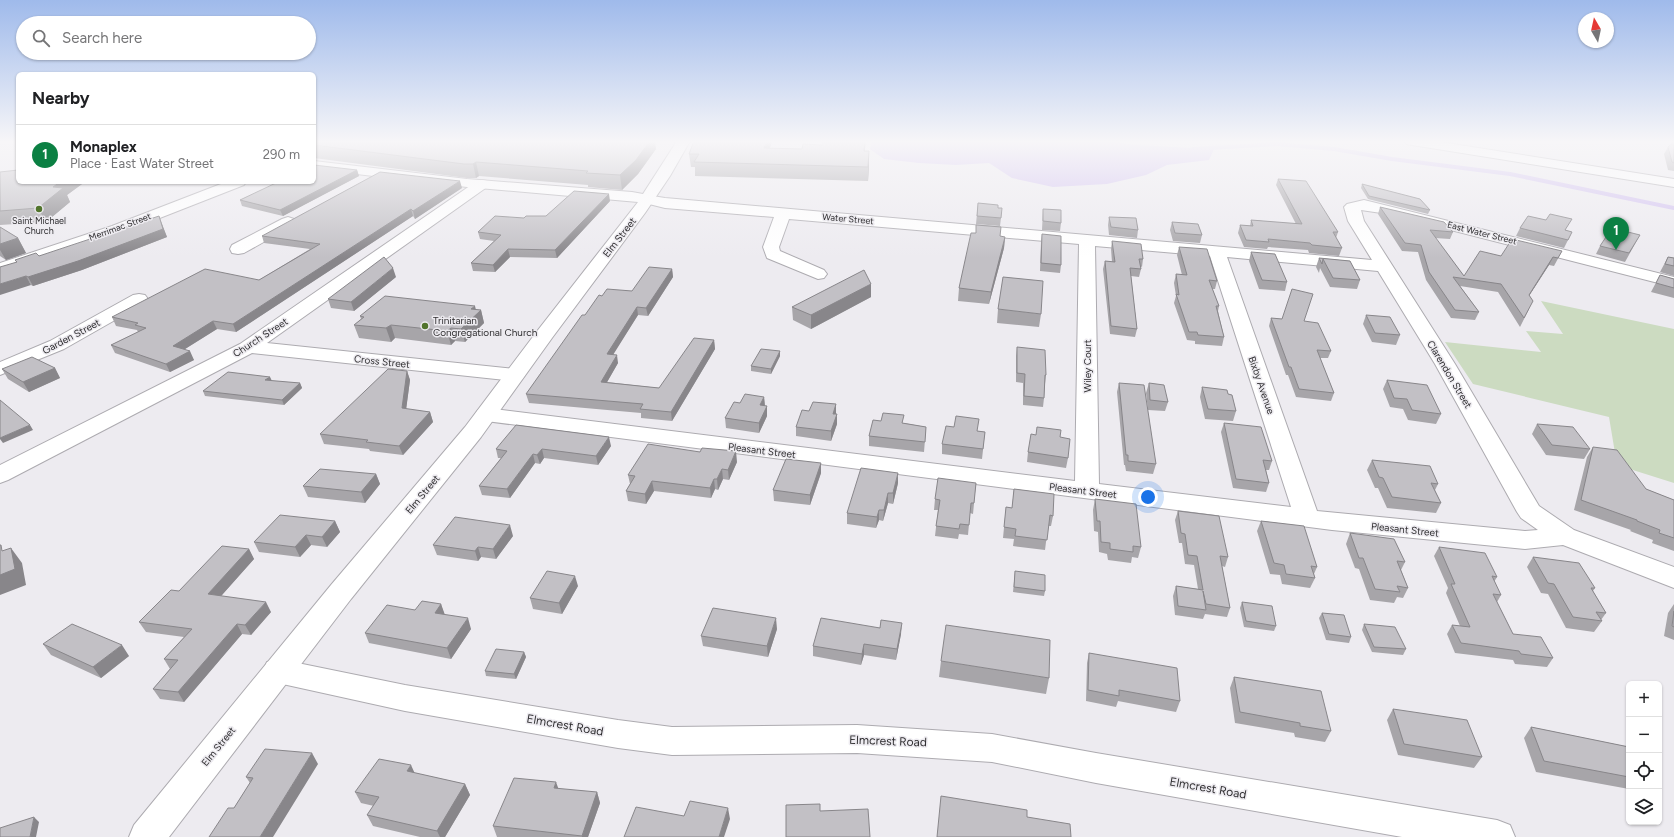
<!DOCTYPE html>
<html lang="en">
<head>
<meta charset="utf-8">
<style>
  :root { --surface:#fff; --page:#f2f2f2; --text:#202124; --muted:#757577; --line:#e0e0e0; --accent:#0b8043 }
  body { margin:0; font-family:Figtree,sans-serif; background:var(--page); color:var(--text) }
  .controls { position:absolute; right:12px; bottom:12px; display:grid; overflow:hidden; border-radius:6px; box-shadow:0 1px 3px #0004 }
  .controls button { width:36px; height:36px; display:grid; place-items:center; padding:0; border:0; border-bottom:1px solid var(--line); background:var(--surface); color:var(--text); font:20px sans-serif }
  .compass { position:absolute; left:1578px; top:12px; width:36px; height:36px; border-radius:50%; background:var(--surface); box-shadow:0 1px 3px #0004; rotate:351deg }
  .you { position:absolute; left:1148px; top:497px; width:14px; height:14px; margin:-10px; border:3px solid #fff; border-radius:50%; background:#1a73e8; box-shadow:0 0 0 6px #1a73e833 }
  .badge { display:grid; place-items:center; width:26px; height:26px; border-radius:50%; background:var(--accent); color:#fff; font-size:13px; font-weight:700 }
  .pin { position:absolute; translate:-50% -33px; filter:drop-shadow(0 1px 2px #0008) }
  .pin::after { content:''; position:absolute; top:21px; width:14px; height:12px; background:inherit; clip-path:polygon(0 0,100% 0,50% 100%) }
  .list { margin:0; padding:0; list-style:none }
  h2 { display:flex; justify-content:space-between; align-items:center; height:52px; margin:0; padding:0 16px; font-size:17px }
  h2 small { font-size:13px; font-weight:400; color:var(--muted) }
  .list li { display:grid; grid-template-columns:26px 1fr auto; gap:12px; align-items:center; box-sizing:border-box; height:60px; padding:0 16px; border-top:1px solid var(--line) }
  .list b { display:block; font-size:15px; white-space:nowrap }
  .list p { margin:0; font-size:13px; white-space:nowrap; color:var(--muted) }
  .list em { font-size:13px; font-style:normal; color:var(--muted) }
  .icon { flex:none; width:22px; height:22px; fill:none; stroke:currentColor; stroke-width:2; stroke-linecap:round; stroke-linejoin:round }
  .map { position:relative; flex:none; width:1674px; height:837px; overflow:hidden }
  .search { position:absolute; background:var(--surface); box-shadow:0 1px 3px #0004; left:16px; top:16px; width:300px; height:44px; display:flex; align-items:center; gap:10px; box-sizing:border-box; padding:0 14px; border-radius:22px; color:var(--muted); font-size:15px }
  .panel { position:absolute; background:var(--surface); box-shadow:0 1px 3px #0004; left:16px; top:72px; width:300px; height:112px; border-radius:6px }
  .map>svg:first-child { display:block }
</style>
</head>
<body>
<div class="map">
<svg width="1674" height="837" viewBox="0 0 1674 837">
  <rect width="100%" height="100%" fill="#edebf0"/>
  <path fill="#ccdbc1" d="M 1541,301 L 1674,329 L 1674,483 L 1617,465 L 1609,417 L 1473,384 L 1445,342 L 1541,352 L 1526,331 L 1563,334 Z"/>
  <path fill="#d2c2f0" d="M 872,141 L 1105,141 L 1137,145 L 1214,149 L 1209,160 L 1167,165 L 1146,175 L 1107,184 L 1053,187 L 1012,178 L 989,163 L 956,165 L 919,163 L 884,159 L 870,149 Z"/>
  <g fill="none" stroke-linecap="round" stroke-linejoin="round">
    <path stroke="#d2c2f0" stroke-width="4" d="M 1193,149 L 1277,144 L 1334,149 L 1392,159 L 1510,174 L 1674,208"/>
    <defs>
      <path id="minor" d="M 1405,141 L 1434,141 L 1674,179 L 1674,187 L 1412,145 L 1407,144 Z
        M 482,180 L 487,181 L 489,184 L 487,187 L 267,343 L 515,369 L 522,371 L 525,375 L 522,379 L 515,381 L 252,353 L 8,480 L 0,483 L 0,465 L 240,344 L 477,181 Z
        M 226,182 L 246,182 L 244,185 L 124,232 L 0,274 L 0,263 L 112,226 Z
        M 646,195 L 665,198 L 1372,260 L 1348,221 L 1344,207 L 1347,204 L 1364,200 L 1674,277 L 1674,287 L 1388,214 L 1361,210 L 1364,221 L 1455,364 L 1539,506 L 1574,530 L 1674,567 L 1674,588 L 1563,545 L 1525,549 L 1332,530 L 478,420 L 475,415 L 478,410 L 486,408 L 1075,481 L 1079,244 L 789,219 L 779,247 L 780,251 L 824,270 L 827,274 L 824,278 L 818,279 L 767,258 L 763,247 L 774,217 L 665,208 L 641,202 L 639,199 L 641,196 ZM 1095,246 L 1210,256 L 1291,507 L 1099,484 ZM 1227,257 L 1378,271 L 1435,364 L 1517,512 L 1521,518 L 1538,530 L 1525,531 L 1317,511 Z
        M 288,217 L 294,219 L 296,222 L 294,225 L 244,253 L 238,254 L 232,253 L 230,249 L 232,245 L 282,219 Z
        M 139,294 L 145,295 L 148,299 L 145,303 L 64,349 L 0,375 L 0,362 L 50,341 L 133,295 Z
        M 278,659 L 405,685 L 618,720 L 672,727 L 857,725 L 992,734 L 1096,753 L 1497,820 L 1510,825 L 1515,837 L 1402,837 L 1096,783 L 992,762 L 857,753 L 672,755 L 618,748 L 405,711 L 278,683 L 267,680 L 263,671 L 267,662 Z"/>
      <path id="tertiary" d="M 677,141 L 690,141 L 670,176 L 645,213 L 552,338 L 481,437 L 351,599 L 169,837 L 129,837 L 134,825 L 331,585 L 465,427 L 538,330 L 638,202 L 467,187 L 314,169 L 314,161 L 467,179 L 632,192 L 643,194 Z"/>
    </defs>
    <use href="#minor" stroke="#adabb0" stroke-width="2"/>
    <use href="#tertiary" stroke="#adabb0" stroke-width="2"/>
    <use href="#minor" fill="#fff" fill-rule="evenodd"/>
    <use href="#tertiary" fill="#fff" fill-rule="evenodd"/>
  </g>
  <path fill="#a7a5a9" d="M 314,141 L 656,149 L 638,174 L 622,190 L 588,187 L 588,185 L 479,176 L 476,178 L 467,178 L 314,158 Z
    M 772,141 L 770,148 L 865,151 L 869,165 L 868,181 L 695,176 L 695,167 L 691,167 L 689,154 Z
    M 1674,142 L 1674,171 L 1668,170 L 1664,154 L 1668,147 Z
    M 357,170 L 359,176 L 283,216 L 242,206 L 240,200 Z
    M 0,172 L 82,184 L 67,195 L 70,202 L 46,222 L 0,225 Z
    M 1278,179 L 1338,232 L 1336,238 L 1342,248 L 1339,256 L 1309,253 L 1308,250 L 1268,247 L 1267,249 L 1244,247 L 1238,233 L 1240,225 L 1250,226 L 1251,220 L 1296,224 L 1276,185 Z
    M 1362,184 L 1430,210 L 1428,214 L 1368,199 L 1361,188 Z
    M 462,188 L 415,219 L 413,216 L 236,332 L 217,329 L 185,349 L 194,360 L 170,372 L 115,353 L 111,345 L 138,332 L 137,330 L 116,326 L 112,317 L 259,280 L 310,249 L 264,243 L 262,236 Z
    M 610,201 L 557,258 L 510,257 L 495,272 L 473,271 L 471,263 L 494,241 L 480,239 L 478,232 L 524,218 L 546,216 Z
    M 978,203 L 998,208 L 1001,218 L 1000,226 L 976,224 Z
    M 1380,207 L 1453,232 L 1450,239 L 1435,238 L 1464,276 L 1501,256 L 1562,251 L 1554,266 L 1549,265 L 1529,296 L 1529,309 L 1520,327 L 1498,292 L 1460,286 L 1479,312 L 1475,320 L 1451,318 L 1426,280 L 1418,252 L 1402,251 L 1378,214 Z
    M 1043,209 L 1061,223 L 1060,231 L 1042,230 Z
    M 1109,217 L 1138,230 L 1137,238 L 1109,235 L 1108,225 Z
    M 1172,222 L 1202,235 L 1200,243 L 1173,241 L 1170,230 Z
    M 162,225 L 167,237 L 82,270 L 33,286 L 31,285 L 15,260 L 39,256 Z
    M 0,227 L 18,238 L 26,253 L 6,260 L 0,256 Z
    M 1520,228 L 1566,230 L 1568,240 L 1564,248 L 1516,236 Z
    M 1042,234 L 1061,265 L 1060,273 L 1040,271 L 1041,242 Z
    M 1640,235 L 1625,262 L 1596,254 L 1600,246 Z
    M 1005,237 L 1004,248 L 989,304 L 958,301 L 959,288 Z
    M 1112,241 L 1143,259 L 1142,267 L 1140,266 L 1141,269 L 1139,277 L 1131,276 L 1137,329 L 1135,337 L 1110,334 L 1103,269 L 1105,261 L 1112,262 L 1111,249 Z
    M 1179,247 L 1217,281 L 1215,289 L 1212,289 L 1219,306 L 1218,311 L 1224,337 L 1222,346 L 1195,344 L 1195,341 L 1187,340 L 1174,303 L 1176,296 L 1174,283 L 1176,274 L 1182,275 L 1177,255 Z
    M 1251,252 L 1287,282 L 1285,291 L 1259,289 L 1249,261 Z
    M 1668,257 L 1674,258 L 1674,276 L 1660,272 Z
    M 1319,258 L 1350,261 L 1360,280 L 1357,289 L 1330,287 L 1320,268 L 1319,273 L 1316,267 Z
    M 672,269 L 673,277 L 648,316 L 638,315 L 613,354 L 618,363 L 607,382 L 659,388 L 714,340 L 715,349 L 672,421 L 641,418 L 641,413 L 529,403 L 526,394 L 585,315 L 602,296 L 632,291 Z
    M 1660,275 L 1674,279 L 1674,298 L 1651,292 Z
    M 396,277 L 354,311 L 331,308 L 328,299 Z
    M 871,284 L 871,297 L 811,329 L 793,320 L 792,307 Z
    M 998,309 L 1041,314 L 1039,327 L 997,323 Z
    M 476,310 L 481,310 L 484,323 L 465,342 L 455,341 L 451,345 L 395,338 L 391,342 L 359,338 L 354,325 L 361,319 L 360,316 Z
    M 1366,315 L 1400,335 L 1396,345 L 1372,342 L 1363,324 Z
    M 1271,318 L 1304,321 L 1331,351 L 1328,358 L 1320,358 L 1334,393 L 1331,401 L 1296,397 L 1288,375 L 1286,375 L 1269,326 Z
    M 1017,347 L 1046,375 L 1045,384 L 1044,398 L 1043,407 L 1023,405 L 1023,383 L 1016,382 L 1016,356 Z
    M 780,351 L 780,356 L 771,374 L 751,371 L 751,366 Z
    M 55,368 L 60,378 L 29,392 L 8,379 L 2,369 Z
    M 407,371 L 410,380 L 406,409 L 430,412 L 433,422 L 403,455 L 370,451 L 369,449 L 324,444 L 320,434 Z
    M 270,377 L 271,381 L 300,383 L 302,388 L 284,405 L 205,396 L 203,391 Z
    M 1387,380 L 1441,414 L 1436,424 L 1408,420 L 1403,409 L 1390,407 L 1383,389 Z
    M 1119,383 L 1156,464 L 1153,474 L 1126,471 L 1125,465 L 1124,465 L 1117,392 Z
    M 1149,383 L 1168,402 L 1165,411 L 1148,410 L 1146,393 Z
    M 1202,387 L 1228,394 L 1236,411 L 1233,421 L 1205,419 L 1200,397 Z
    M 764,397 L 765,406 L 767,406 L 767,416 L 759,433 L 726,428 L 725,418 L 740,403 Z
    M 836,404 L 836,414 L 837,424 L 831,441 L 796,436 L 796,427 L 809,411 Z
    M 904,423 L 926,427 L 924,452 L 869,446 L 869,436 Z
    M 1224,423 L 1272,461 L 1269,470 L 1266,470 L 1269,483 L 1266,492 L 1233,488 L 1221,432 Z
    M 1537,424 L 1590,449 L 1584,459 L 1546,455 L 1532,434 Z
    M 977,431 L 985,432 L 982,459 L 942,454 L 942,444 Z
    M 1036,435 L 1060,437 L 1068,458 L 1066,468 L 1027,462 L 1028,452 Z
    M 611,446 L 598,465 L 544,458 L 540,464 L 535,463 L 510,498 L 482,495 L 479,486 L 501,458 L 498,458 L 496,449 Z
    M 1593,447 L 1646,489 L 1674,500 L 1674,551 L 1652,543 L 1653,540 L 1630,531 L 1631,530 L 1574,510 L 1587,457 Z
    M 1372,460 L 1438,484 L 1435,490 L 1441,503 L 1436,513 L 1387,508 L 1378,488 L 1375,488 L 1367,470 Z
    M 737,462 L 729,480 L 723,479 L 718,490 L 715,489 L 711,498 L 654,491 L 646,504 L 628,501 L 626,491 L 630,484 L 628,475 Z
    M 821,463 L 821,473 L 810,505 L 774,501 L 773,490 Z
    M 376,474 L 380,484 L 365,503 L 308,497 L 303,486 Z
    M 898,483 L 893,504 L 888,503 L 883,521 L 879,520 L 876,528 L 847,524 L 847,513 Z
    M 976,483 L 973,514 L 970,513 L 968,535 L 959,534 L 958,539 L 935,536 L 938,510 L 934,510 L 935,499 Z
    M 1014,489 L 1053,516 L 1051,526 L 1048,526 L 1045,550 L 1013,546 L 1014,539 L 1003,538 L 1006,507 L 1012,508 Z
    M 1095,499 L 1141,547 L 1138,558 L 1132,557 L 1131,563 L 1108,560 L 1107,554 L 1099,552 L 1098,532 L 1094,531 L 1093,510 Z
    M 1178,511 L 1228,557 L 1225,567 L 1222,566 L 1230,608 L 1227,617 L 1205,614 L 1203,619 L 1175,615 L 1173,596 L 1176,586 L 1198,589 L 1194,565 L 1185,564 L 1182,543 L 1179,543 L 1175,520 Z
    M 335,521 L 340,532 L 327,547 L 311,545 L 300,557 L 259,552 L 254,542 Z
    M 1261,521 L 1317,567 L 1314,574 L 1315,578 L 1310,588 L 1282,584 L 1280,575 L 1270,574 L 1257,531 Z
    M 1350,533 L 1405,562 L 1401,570 L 1408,588 L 1403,598 L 1397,597 L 1394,603 L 1370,600 L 1359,569 L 1355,568 L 1346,544 Z
    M 513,536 L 496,559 L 481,557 L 478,561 L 437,555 L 433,545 Z
    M 1439,547 L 1497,577 L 1494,582 L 1501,595 L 1497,602 L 1513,634 L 1553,658 L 1547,667 L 1515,664 L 1513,660 L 1455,653 L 1447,634 L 1452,625 L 1460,626 L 1446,593 L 1448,588 L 1434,556 Z
    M 249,549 L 254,559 L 221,596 L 271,612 L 251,635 L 242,634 L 184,702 L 160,699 L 153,689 L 170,669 L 164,659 L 184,637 L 146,632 L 139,622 L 179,591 Z
    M 1533,557 L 1595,588 L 1593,591 L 1606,613 L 1601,620 L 1602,621 L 1594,632 L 1566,628 L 1548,594 L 1541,593 L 1527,567 Z
    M 1015,571 L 1045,591 L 1044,596 L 1013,592 Z
    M 578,586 L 562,614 L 533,609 L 530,598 Z
    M 1242,602 L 1276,626 L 1274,631 L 1244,627 L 1240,608 Z
    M 441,604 L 444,614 L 471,629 L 451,659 L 369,643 L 365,633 L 415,610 Z
    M 1674,604 L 1674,640 L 1664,636 L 1668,613 Z
    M 1322,613 L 1351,637 L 1349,643 L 1326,640 L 1319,618 Z
    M 1364,624 L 1406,649 L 1403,655 L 1372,652 L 1362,630 Z
    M 777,629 L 768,657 L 703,646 L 701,636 Z
    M 901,634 L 896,660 L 864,655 L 861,665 L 813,656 L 813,646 Z
    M 43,644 L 129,656 L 101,678 L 51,655 Z
    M 524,652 L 526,657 L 516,679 L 486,676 L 485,671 Z
    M 1089,653 L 1180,701 L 1176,712 L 1118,701 L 1116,707 L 1086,701 L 1087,663 Z
    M 941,661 L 1049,678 L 1046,694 L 939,677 Z
    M 1234,677 L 1331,731 L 1325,742 L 1295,737 L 1294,733 L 1235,723 L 1230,688 Z
    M 1393,709 L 1482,757 L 1474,768 L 1398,755 L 1387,720 Z
    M 1531,727 L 1629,747 L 1629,789 L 1536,772 L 1524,738 Z
    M 318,764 L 234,808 L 250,783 L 246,777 Z
    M 415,773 L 465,784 L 470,795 L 445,837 L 420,837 L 373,826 L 367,815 L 374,806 L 361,803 L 355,792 Z
    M 597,792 L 600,803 L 588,837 L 497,837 L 493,826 Z"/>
  <path fill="#88868a" d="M 650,141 L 655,141 L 656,149 L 638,174 L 622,190 L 620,175 Z
    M 767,141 L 772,141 L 765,162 L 764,148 Z
    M 865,141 L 866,141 L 863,165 L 864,151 Z
    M 869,151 L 869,165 L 868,181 L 868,167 Z
    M 476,162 L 479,176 L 476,178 L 473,164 Z
    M 357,170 L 359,176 L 283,216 L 280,210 Z
    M 460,181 L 462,188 L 415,219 L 413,211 Z
    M 60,182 L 83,182 L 82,184 L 67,195 L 70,202 L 46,222 L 38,208 L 53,187 Z
    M 609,194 L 610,201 L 557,258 L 555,250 Z
    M 411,209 L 413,216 L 236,332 L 233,324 Z
    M 159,216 L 167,237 L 82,270 L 33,286 L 28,277 Z
    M 1005,237 L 1004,248 L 989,304 L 991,292 Z
    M 18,238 L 26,253 L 6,260 L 0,250 L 0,244 Z
    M 508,249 L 510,257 L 495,272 L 493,265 Z
    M 1553,257 L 1549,265 L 1525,302 L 1529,295 Z
    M 393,268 L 396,277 L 354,311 L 351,302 Z
    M 672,269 L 673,277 L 648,316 L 646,308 Z
    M 26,276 L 31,285 L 0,295 L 0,284 Z
    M 871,284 L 871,297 L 811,329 L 811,315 Z
    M 475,306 L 477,314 L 481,310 L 484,323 L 465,342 L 461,329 L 471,309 Z
    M 637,307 L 638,315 L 608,363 L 607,354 Z
    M 213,321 L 217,329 L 177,354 L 173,346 Z
    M 391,325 L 395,338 L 391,342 L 386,328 Z
    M 451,328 L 455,341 L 451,345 L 447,331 Z
    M 714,340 L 715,349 L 672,421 L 671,412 Z
    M 190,351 L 194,360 L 170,372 L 166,364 Z
    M 780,351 L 780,356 L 771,374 L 771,369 Z
    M 617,355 L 618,363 L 602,391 L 601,382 Z
    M 55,368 L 60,378 L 29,392 L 23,382 Z
    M 407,371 L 410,380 L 405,418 L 402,408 Z
    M 270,377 L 272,381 L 265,380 Z
    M 300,383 L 302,388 L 284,405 L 282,400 Z
    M 764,397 L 765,407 L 760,405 Z
    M 836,404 L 836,414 L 833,414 Z
    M 767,406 L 767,416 L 759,433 L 759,423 Z
    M 430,412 L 433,422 L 403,455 L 399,446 Z
    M 837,414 L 837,424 L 831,441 L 831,431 Z
    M 30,425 L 33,430 L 3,443 L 0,439 L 0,438 Z
    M 609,437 L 611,446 L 598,465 L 596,456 Z
    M 542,449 L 544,458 L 540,464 L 537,455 Z
    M 736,451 L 737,462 L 729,480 L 728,470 Z
    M 533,454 L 535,463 L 510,498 L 507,489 Z
    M 821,463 L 821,473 L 810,505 L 810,495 Z
    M 722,469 L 723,479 L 718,490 L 717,479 Z
    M 898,473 L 898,483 L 893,504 L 893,493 Z
    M 376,474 L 380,484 L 365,503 L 361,492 Z
    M 714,479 L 715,489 L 711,498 L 710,488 Z
    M 652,481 L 654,491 L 646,504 L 645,494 Z
    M 888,493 L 888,503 L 883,521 L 884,510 Z
    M 879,510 L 879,520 L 876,528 L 877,517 Z
    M 335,521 L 340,532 L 327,547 L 322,537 Z
    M 510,525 L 513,536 L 496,559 L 493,549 Z
    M 306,535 L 311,545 L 300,557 L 295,547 Z
    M 478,547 L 481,557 L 478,561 L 475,551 Z
    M 11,548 L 22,563 L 26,585 L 0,595 L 0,575 Z
    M 249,549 L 254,559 L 214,604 L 208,594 Z
    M 575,576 L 578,586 L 562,614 L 559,603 Z
    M 266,602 L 271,612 L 251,635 L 245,625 Z
    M 441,604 L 445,615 L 435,613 Z
    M 468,618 L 471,629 L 451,659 L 447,648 Z
    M 776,618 L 777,629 L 768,657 L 767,646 Z
    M 902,623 L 901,634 L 896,660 L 897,649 Z
    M 237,624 L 242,634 L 184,702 L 178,692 Z
    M 864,644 L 864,655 L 861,665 L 862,654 Z
    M 122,645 L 129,656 L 101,678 L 93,667 Z
    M 524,652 L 526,657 L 516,679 L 514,674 Z
    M 312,753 L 318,764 L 273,837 L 260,837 Z
    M 411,765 L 416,776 L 407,771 Z
    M 556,782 L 560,793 L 554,788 Z
    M 465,784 L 470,795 L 445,837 L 440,837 L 437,831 Z
    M 597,792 L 600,803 L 588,837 L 582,837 L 582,836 Z
    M 728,808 L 730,819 L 724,837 L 719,837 Z
    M 34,817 L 39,822 L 36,837 L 30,837 Z"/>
  <path fill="#c2c0c5" stroke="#88868a" d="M 314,141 L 650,141 L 636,160 L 620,175 L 586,173 L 588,171 L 476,162 L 473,164 L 464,164 L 314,145 Z
    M 694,141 L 767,141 L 764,148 L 802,149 L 803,144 L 822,145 L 823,141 L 865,141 L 864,151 L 869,151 L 868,167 L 694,162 L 699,154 L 689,154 Z
    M 1674,142 L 1674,163 L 1672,162 L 1668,147 Z
    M 314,165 L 357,170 L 280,210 L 240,200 L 278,182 L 314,182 Z
    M 18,170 L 18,182 L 60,182 L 53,187 L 63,188 L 38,208 L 0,211 L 0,172 Z
    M 380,172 L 460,181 L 413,211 L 411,209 L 233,324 L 213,321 L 173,346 L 190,351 L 166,364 L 111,345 L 146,328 L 135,325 L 138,323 L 112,317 L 205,269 L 259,280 L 320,244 L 262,236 Z
    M 1278,179 L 1306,181 L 1338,232 L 1333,232 L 1342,248 L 1312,245 L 1310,243 L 1268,239 L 1269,242 L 1246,240 L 1240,225 L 1253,226 L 1251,220 L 1302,224 Z
    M 1362,184 L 1420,199 L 1430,210 L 1369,196 Z
    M 574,191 L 609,194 L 555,250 L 508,249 L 493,265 L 471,263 L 501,235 L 478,232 L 495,216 L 524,218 L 526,216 L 546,216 Z
    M 978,203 L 998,205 L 998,208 L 1002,208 L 1001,218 L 977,216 Z
    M 1380,207 L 1444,222 L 1453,232 L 1430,230 L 1464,276 L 1480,251 L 1501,256 L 1512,239 L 1562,251 L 1558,258 L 1553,257 L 1529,295 L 1533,301 L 1524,318 L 1501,284 L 1453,277 L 1479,312 L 1455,310 L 1429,272 L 1421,245 L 1405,243 Z
    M 1043,209 L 1061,210 L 1061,223 L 1043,221 Z
    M 1550,214 L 1572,219 L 1565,230 L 1572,232 L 1568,240 L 1520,228 L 1528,216 L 1546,220 Z
    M 159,216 L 163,229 L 78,261 L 28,277 L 26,276 L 0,284 L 0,267 L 17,262 L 15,260 L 36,253 L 39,256 Z
    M 1109,217 L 1136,218 L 1138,230 L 1111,227 Z
    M 1172,222 L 1198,224 L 1202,235 L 1175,233 Z
    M 976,225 L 1001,227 L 1000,236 L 1005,237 L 991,292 L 959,288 L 971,233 L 976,233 Z
    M 0,227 L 18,238 L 0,244 Z
    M 1612,228 L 1640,235 L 1629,253 L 1600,246 Z
    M 1042,234 L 1061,236 L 1061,265 L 1041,263 Z
    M 1112,241 L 1141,244 L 1143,259 L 1139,259 L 1141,269 L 1130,268 L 1137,329 L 1111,326 L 1105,261 L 1115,262 Z
    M 1179,247 L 1207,249 L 1217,281 L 1209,280 L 1219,306 L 1216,306 L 1224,337 L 1198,335 L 1197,332 L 1189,332 L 1176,294 L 1179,295 L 1176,274 L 1187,275 Z
    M 1251,252 L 1275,254 L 1287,282 L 1262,280 Z
    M 384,257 L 393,268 L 351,302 L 328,299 Z
    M 1668,257 L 1674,258 L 1674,266 L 1665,264 Z
    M 1319,258 L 1350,261 L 1360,280 L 1333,278 L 1323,259 L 1322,264 Z
    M 649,267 L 672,269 L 646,308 L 637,307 L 607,354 L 617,355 L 601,382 L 659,388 L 694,338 L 714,340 L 671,412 L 640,409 L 643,404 L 526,394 L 582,315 L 585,315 L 599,295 L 602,296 L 607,289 L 632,291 Z
    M 864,270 L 871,284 L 811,315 L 792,307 Z
    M 1660,275 L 1674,279 L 1674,288 L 1656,283 Z
    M 1003,277 L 1043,281 L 1041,314 L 998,309 Z
    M 1292,289 L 1313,294 L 1304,321 L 1318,323 L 1331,351 L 1317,350 L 1334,393 L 1299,389 L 1291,367 L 1289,367 L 1271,318 L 1282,319 Z
    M 385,296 L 475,306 L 471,309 L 481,310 L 461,329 L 451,328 L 447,331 L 391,325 L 386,328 L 354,325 L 364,317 L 360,316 Z
    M 1366,315 L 1390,317 L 1400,335 L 1375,333 Z
    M 1017,347 L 1045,350 L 1046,375 L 1045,375 L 1044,398 L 1024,396 L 1025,374 L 1017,373 Z
    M 761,349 L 780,351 L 771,369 L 751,366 Z
    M 32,357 L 55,368 L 23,382 L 2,369 Z
    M 388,369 L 407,371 L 402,408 L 430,412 L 399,446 L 366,442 L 368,440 L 320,434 Z
    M 228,372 L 270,377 L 265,380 L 300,383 L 282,400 L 203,391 Z
    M 1387,380 L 1427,385 L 1441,414 L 1412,410 L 1407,399 L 1394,398 Z
    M 1119,383 L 1144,385 L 1156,464 L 1128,461 L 1128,455 L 1126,455 Z
    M 1149,383 L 1164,385 L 1168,402 L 1150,400 Z
    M 1202,387 L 1227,390 L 1228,394 L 1232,395 L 1236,411 L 1208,409 Z
    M 745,394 L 764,397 L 760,405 L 767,406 L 759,423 L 725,418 L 734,402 L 740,403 Z
    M 0,400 L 30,425 L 0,438 Z
    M 813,402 L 836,404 L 833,414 L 837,414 L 831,431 L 796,427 L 802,410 L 809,411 Z
    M 883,413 L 904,415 L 902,423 L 926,427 L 925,442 L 869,436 L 873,420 L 881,421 Z
    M 956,416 L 979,419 L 977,431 L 985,432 L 983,449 L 942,444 L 946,426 L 954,427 Z
    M 1224,423 L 1261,427 L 1272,461 L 1263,460 L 1269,483 L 1236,479 Z
    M 1537,424 L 1573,427 L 1590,449 L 1552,445 Z
    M 516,425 L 609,437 L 596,456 L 542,449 L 537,455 L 533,454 L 507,489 L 479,486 L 507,451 L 496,449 Z
    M 1037,427 L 1061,430 L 1060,437 L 1070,439 L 1068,458 L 1028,452 L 1031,434 L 1036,435 Z
    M 648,444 L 700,452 L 702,448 L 736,451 L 728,470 L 722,469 L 717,479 L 714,479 L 710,488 L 652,481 L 645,494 L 626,491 L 635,476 L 628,475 Z
    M 1593,447 L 1617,450 L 1646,489 L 1674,500 L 1674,538 L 1659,533 L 1660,530 L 1637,521 L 1637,520 L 1581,500 Z
    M 786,459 L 821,463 L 810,495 L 773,490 Z
    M 1372,460 L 1430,466 L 1438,484 L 1431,483 L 1441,503 L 1392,497 L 1383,478 L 1379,477 Z
    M 861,468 L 898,473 L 893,493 L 888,493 L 884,510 L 879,510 L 877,517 L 847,513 Z
    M 320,469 L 376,474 L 361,492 L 303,486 Z
    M 938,478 L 976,483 L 974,503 L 971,503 L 969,525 L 960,524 L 959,529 L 936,526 L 940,500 L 935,499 Z
    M 1014,489 L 1054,494 L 1053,516 L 1050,515 L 1047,540 L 1015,536 L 1016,529 L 1004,527 L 1006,507 L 1012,508 Z
    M 1095,499 L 1136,504 L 1141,547 L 1133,546 L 1133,552 L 1110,549 L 1110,543 L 1101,542 L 1100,521 L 1097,521 Z
    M 1178,511 L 1219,516 L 1228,557 L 1220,556 L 1230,608 L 1206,604 L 1203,591 L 1206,610 L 1178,606 L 1176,586 L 1203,590 L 1197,556 L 1188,555 L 1185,534 L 1181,533 Z
    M 280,515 L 335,521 L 322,537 L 306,535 L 295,547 L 254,542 Z
    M 455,517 L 510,525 L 493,549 L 478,547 L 475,551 L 433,545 Z
    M 1261,521 L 1304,526 L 1317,567 L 1311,566 L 1315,578 L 1286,574 L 1284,565 L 1274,563 Z
    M 1350,533 L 1394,539 L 1405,562 L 1397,561 L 1408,588 L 1397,586 L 1400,592 L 1375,589 L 1363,558 L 1359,558 Z
    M 0,545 L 1,545 L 2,551 L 11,548 L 15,569 L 0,575 Z
    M 222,546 L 249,549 L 208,594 L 266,602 L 245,625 L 237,624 L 178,692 L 153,689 L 178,660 L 164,659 L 192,629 L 139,622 L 171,590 L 179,591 Z
    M 1439,547 L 1485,553 L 1497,577 L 1492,576 L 1501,595 L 1493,594 L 1513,634 L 1541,637 L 1553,658 L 1521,654 L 1519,651 L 1461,643 L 1452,625 L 1470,627 L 1451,584 L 1455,584 Z
    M 1533,557 L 1579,563 L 1595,588 L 1591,588 L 1606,613 L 1596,612 L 1602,621 L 1573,617 L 1554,584 L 1548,583 Z
    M 547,571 L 575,576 L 559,603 L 530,598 Z
    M 1015,571 L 1045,575 L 1045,591 L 1014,587 Z
    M 422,601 L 441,604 L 435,613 L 468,618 L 447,648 L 365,633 L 387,605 L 415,610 Z
    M 1242,602 L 1272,606 L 1276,626 L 1246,621 Z
    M 713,608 L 776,618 L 767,646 L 701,636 Z
    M 1674,611 L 1674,627 L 1672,626 Z
    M 1322,613 L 1344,615 L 1351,637 L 1329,634 Z
    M 821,618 L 880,628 L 881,620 L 902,623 L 897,649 L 864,644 L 862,654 L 813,646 Z
    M 72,624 L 122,645 L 93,667 L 43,644 Z
    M 1364,624 L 1395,627 L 1406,649 L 1374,647 Z
    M 946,625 L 1050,640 L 1049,678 L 941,661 Z
    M 496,649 L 524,652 L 514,674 L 485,671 Z
    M 1089,653 L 1177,668 L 1180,701 L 1119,690 L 1119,696 L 1088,690 Z
    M 1234,677 L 1321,691 L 1331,731 L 1300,726 L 1300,723 L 1240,712 Z
    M 1393,709 L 1467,720 L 1482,757 L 1404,744 Z
    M 1531,727 L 1629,747 L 1629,777 L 1544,761 Z
    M 265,749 L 312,753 L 260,837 L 209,837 L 228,808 L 234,808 L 253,778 L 246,777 Z
    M 379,759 L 411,765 L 407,771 L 465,784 L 437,831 L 367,815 L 379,797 L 355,792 Z
    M 514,778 L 556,782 L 554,788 L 597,792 L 582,836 L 493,826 Z
    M 941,796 L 1027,810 L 1027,817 L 1070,824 L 1071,837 L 937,837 Z
    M 690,801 L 728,808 L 719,837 L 624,837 L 636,807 L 684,816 Z
    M 820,804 L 820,811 L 868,809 L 870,837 L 786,837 L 786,805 Z
    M 34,817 L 30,837 L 0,837 L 0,828 Z"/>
  <linearGradient id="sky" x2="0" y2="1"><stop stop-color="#9fbaeb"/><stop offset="0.55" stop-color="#f7f6f8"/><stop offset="1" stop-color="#f7f6f8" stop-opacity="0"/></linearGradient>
  <rect width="1674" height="258" fill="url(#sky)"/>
  <g fill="#51742c" stroke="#edebf0" stroke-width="1.5">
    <circle cx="39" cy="209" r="4"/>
    <circle cx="425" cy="326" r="4"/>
  </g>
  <g text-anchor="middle" stroke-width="3" stroke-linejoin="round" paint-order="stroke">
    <g font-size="9" fill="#2f2e30" stroke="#edebf0">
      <text transform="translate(848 219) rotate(5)" y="3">Water Street</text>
      <text transform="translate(120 227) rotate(-20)" y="3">Merrimac Street</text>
      <text transform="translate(1482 233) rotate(14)" y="3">East Water Street</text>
    </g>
    <g font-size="9" fill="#2f2e30" stroke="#edebf0">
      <text x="39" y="224">Saint Michael<tspan x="39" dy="10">Church</tspan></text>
    </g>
    <g font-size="10" fill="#2f2e30" stroke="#edebf0">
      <text transform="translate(619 237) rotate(-52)" y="4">Elm Street</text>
      <text transform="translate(71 336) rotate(-28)" y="4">Garden Street</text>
      <text transform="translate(260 337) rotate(-33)" y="4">Church Street</text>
      <text transform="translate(382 361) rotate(6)" y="4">Cross Street</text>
      <text transform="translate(1087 366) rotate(-90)" y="4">Wiley Court</text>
      <text transform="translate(1450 374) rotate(59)" y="4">Clarendon Street</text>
      <text transform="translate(1262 385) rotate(71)" y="4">Bixby Avenue</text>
      <text transform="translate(762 450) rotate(7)" y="4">Pleasant Street</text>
      <text transform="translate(1083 490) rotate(7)" y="4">Pleasant Street</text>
      <text transform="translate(422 494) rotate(-50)" y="4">Elm Street</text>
      <text transform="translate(1405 529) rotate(6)" y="4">Pleasant Street</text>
      <text transform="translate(218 746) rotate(-51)" y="4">Elm Street</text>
    </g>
    <g font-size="10" fill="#2f2e30" stroke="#edebf0" text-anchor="start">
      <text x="433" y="324">Trinitarian<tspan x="433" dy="12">Congregational Church</tspan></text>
    </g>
    <g font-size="12" fill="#2f2e30" stroke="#edebf0">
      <text transform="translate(565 725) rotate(10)" y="4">Elmcrest Road</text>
      <text transform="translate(888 741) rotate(2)" y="4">Elmcrest Road</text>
      <text transform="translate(1208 788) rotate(10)" y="4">Elmcrest Road</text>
    </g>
  </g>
</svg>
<div class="controls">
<button>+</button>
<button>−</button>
<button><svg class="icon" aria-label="locate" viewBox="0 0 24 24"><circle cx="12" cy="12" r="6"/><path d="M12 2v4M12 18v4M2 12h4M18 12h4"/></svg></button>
<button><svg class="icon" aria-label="layers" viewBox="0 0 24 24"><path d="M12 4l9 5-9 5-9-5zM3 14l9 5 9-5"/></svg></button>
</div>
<svg class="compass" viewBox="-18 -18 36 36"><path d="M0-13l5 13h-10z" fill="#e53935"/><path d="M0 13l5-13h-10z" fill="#757577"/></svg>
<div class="you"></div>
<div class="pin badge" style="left:1616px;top:250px">1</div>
<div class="search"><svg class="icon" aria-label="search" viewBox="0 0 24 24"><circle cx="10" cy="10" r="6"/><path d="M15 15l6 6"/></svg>Search here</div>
<section class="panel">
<h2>Nearby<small></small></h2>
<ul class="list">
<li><span class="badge">1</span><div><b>Monaplex</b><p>Place · East Water Street</p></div><em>290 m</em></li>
</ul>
</section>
</div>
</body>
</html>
